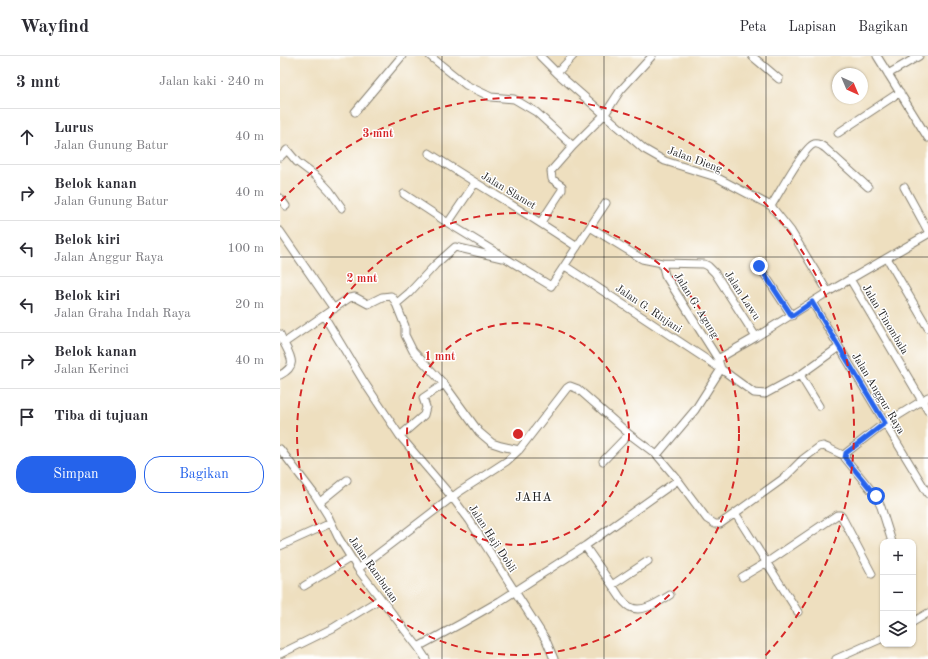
<!DOCTYPE html>
<html lang="id">
<head>
<meta charset="utf-8">
<style>
  :root { --surface:#fff; --page:#f7f7f7; --text:#2b2b33; --muted:#7c7c81; --line:#e1e1e2; --accent:#2563eb }
  body { margin:0; font-family:"Old Standard TT",serif; background:var(--page); color:var(--text) }
  .controls { position:absolute; right:12px; bottom:12px; display:grid; overflow:hidden; border-radius:8px; box-shadow:0 1px 3px #0004 }
  .controls button { width:36px; height:36px; display:grid; place-items:center; padding:0; border:0; border-bottom:1px solid var(--line); background:var(--surface); color:var(--text); font:20px sans-serif }
  .compass { position:absolute; left:552px; top:12px; width:36px; height:36px; border-radius:50%; background:var(--surface); box-shadow:0 1px 3px #0004; rotate:136deg }
  .stop { position:absolute; width:12px; height:12px; margin:-9px; border:3px solid #2563eb; border-radius:50%; background:#fff }
  .stop.end { background:#2563eb; border-color:#fff; box-shadow:0 1px 4px #0008 }
  .list { margin:0; padding:0; list-style:none }
  h2 { display:flex; justify-content:space-between; align-items:center; height:52px; margin:0; padding:0 16px; font-size:17px }
  h2 small { font-size:13px; font-weight:400; color:var(--muted) }
  .list li { display:grid; grid-template-columns:26px 1fr auto; gap:12px; align-items:center; box-sizing:border-box; height:56px; padding:0 16px; border-top:1px solid var(--line) }
  .list b { display:block; font-size:15px; white-space:nowrap }
  .list p { margin:0; font-size:13px; white-space:nowrap; color:var(--muted) }
  .list em { font-size:13px; font-style:normal; color:var(--muted) }
  .actions { display:flex; gap:8px; padding:12px 16px }
  .actions a { flex:1; padding:9px 0; border:1px solid var(--accent); border-radius:16px; text-align:center; font-size:14px; color:var(--accent) }
  .actions .main { background:var(--accent); color:#fff }
  .icon { flex:none; width:22px; height:22px; fill:none; stroke:currentColor; stroke-width:2; stroke-linecap:round; stroke-linejoin:round }
  .map { position:relative; flex:none; width:648px; height:603px; overflow:hidden }
  header { display:flex; align-items:center; gap:24px; box-sizing:border-box; height:56px; padding:0 20px; background:var(--surface); border-bottom:1px solid var(--line) }
  header strong { font-size:19px }
  nav { display:flex; gap:22px; margin-inline-start:auto; font-size:14px }
  main { display:flex }
  aside { flex:1; background:var(--surface) }
  .map>svg:first-child { display:block }
</style>
</head>
<body>
<header>
<strong>Wayfind</strong>
<nav><a>Peta</a><a>Lapisan</a><a>Bagikan</a></nav>
</header>
<main>
<aside>
<h2>3 mnt<small>Jalan kaki · 240 m</small></h2>
<ul class="list">
<li><svg class="icon" aria-label="ahead" viewBox="0 0 24 24"><path d="M12 20V5M6 11l6-6 6 6"/></svg><div><b>Lurus</b><p>Jalan Gunung Batur</p></div><em>40 m</em></li>
<li><svg class="icon" aria-label="right" viewBox="0 0 24 24"><path d="M7 20v-9h11M14 6l5 5-5 5"/></svg><div><b>Belok kanan</b><p>Jalan Gunung Batur</p></div><em>40 m</em></li>
<li><svg class="icon" aria-label="left" viewBox="0 0 24 24"><path d="M17 20v-9H6M10 6l-5 5 5 5"/></svg><div><b>Belok kiri</b><p>Jalan Anggur Raya</p></div><em>100 m</em></li>
<li><svg class="icon" aria-label="left" viewBox="0 0 24 24"><path d="M17 20v-9H6M10 6l-5 5 5 5"/></svg><div><b>Belok kiri</b><p>Jalan Graha Indah Raya</p></div><em>20 m</em></li>
<li><svg class="icon" aria-label="right" viewBox="0 0 24 24"><path d="M7 20v-9h11M14 6l5 5-5 5"/></svg><div><b>Belok kanan</b><p>Jalan Kerinci</p></div><em>40 m</em></li>
<li><svg class="icon" aria-label="arrive" viewBox="0 0 24 24"><path d="M6 21V4h12l-3 4 3 4H6"/></svg><div><b>Tiba di tujuan</b></div></li>
</ul>
<div class="actions"><a class="main">Simpan</a><a>Bagikan</a></div>
</aside>
<div class="map">
<svg width="648" height="603" viewBox="0 0 648 603">
  <rect width="100%" height="100%" fill="#fff"/>
  <filter id="ink" filterUnits="userSpaceOnUse"><feTurbulence type="fractalNoise" baseFrequency=".025" numOctaves="2"/><feDisplacementMap in="SourceGraphic" scale="8" xChannelSelector="R" yChannelSelector="G"/><feConvolveMatrix kernelMatrix="1 2 1 2 8 2 1 2 1" color-interpolation-filters="sRGB"/></filter>
  <filter id="wash" filterUnits="userSpaceOnUse"><feTurbulence type="fractalNoise" baseFrequency=".012" numOctaves="4" result="noise"/><feDisplacementMap in="SourceGraphic" scale="16" xChannelSelector="R" yChannelSelector="G"/><feGaussianBlur stdDeviation="0.9" result="paint"/><feColorMatrix in="noise" values="0 0 0 0 0 0 0 0 0 0 0 0 0 0 0 0 0 1.4 0 .05"/><feComposite in="paint" operator="in"/></filter>
  <g filter="url(#wash)">
    <rect width="100%" height="100%" fill="#eedfbf"/>
  </g>
  <g filter="url(#ink)">
    <g fill="none" stroke-linecap="round" stroke-linejoin="round">
      <defs>
        <path id="minor" d="M 150,0 L 186,29 L 211,41 L 234,43 L 256,56 L 293,90 L 325,58 L 340,35 L 372,0
          M 260,0 L 277,17 L 364,93 L 385,105 L 436,121 L 491,150 L 511,175 L 548,236
          M 472,0 L 499,23
          M 597,0 L 648,82
          M 277,17 L 293,0
          M 608,18 L 639,0
          M 75,56 L 122,0
          M 558,77 L 620,36
          M 149,97 C 198,129 248,158 297,191
          M 0,101 L 7,94 L 17,106 L 37,121 L 50,135 L 62,152
          M 624,131 L 648,175
          M 124,138 L 168,167 L 271,230 L 310,171 L 362,203 L 382,207 L 424,208 L 428,210 L 435,217 L 476,281
          M 0,142 L 6,150
          M 491,150 C 498,139 524,91 534,88 C 539,87 542,90 545,92 L 588,131
          M 261,166 L 282,134 L 282,130 L 272,123 L 271,115 L 293,90
          M 168,167 L 195,127
          M 310,171 L 326,147
          M 0,175 L 54,253
          M 607,202 L 648,272
          M 382,207 L 385,219 L 438,303
          M 285,210 L 441,313 L 474,337 L 485,338 L 520,319 L 559,291
          M 479,210 L 512,260
          M 570,223 L 648,355
          M 532,246 L 648,438
          M 116,248 L 129,237 L 155,209 L 175,191 L 222,202
          M 44,260 L 84,326 L 120,380 L 172,441 L 190,465 L 266,584 L 274,603
          M 0,278 L 4,287 L 69,242 L 75,241 L 88,248 L 102,241 L 111,240 L 115,245 L 125,270 L 125,279 L 133,295 L 164,328 L 199,376 L 212,387 L 221,390 L 239,394
          M 441,313 L 438,303 L 476,281 L 548,236 L 648,178
          M 0,319 C 18,310 11,301 4,287
          M 520,319 L 539,350
          M 120,380 L 144,359 L 146,351 L 143,342 L 164,328
          M 0,393 L 35,439 L 48,460 L 58,481 L 78,513 L 138,591 L 146,603
          M 377,399 L 415,354 L 441,313
          M 323,405 L 349,378
          M 40,446 L 67,424
          M 455,457 L 518,556
          M 612,486 L 601,451 L 596,440 L 565,402 L 566,397 L 598,372 L 648,341
          M 0,490 L 51,467
          M 305,490 L 332,529 L 368,505
          M 78,513 L 179,436 L 227,405 L 239,394 L 287,332 L 290,330 L 298,333 L 349,378 L 377,399 L 398,424
          M 462,521 L 492,503 L 557,459 L 560,459 L 562,461 L 592,518
          M 332,529 C 337,536 342,547 350,551 C 362,558 380,545 390,539
          M 24,530 L 70,502
          M 633,566 L 648,557
          M 138,591 L 182,567 L 220,545 L 305,490 L 398,424 L 427,463 L 435,468 L 440,468 L 504,422 L 523,403 L 539,391 L 543,390 L 548,392 L 565,400
          M 0,598 L 53,572 L 100,543
          M 556,603 L 603,582"/>
      </defs>
      <use href="#minor" stroke="#857e6e" stroke-width="9"/>
      <use href="#minor" stroke="#fff" stroke-width="7"/>
    </g>
  </g>
  <g fill="none" stroke-linecap="round" stroke-linejoin="round" filter="url(#ink)">
    <path stroke="#2563eb" stroke-width="5" d="M 479,210 L 512,260 L 532,246 L 605,367 L 566,397 L 565,402 L 596,440"/>
  </g>
  <path fill="none" stroke="#1c1c1c" stroke-width="1" stroke-opacity="0.55" d="M 162,0 L 162,603M 324,0 L 324,603M 486,0 L 486,603M 0,201 L 648,201M 0,402 L 648,402"/>
  <g fill="none" stroke="#d62828" stroke-width="2" stroke-dasharray="7 5">
    <circle cx="238" cy="378" r="111"/>
    <circle cx="238" cy="378" r="221"/>
    <path d="M1 145A332 332 0 0 1 483 602"/>
  </g>
  <g text-anchor="middle" stroke-width="3" stroke-linejoin="round" paint-order="stroke">
    <g font-size="11" fill="#1c1c1c" stroke="#fff">
      <text transform="translate(415 103) rotate(20)" y="4">Jalan Dieng</text>
      <text transform="translate(229 134) rotate(31)" y="4">Jalan Slamet</text>
      <text transform="translate(463 239) rotate(57)" y="4">Jalan Lawu</text>
      <text transform="translate(417 249) rotate(58)" y="4">Jalan G. Agung</text>
      <text transform="translate(369 252) rotate(34)" y="4">Jalan G. Rinjani</text>
      <text transform="translate(606 263) rotate(59)" y="4">Jalan Tinombala</text>
      <text transform="translate(599 337) rotate(59)" y="4">Jalan Anggur Raya</text>
      <text transform="translate(213 482) rotate(57)" y="4">Jalan Haji Dobli</text>
      <text transform="translate(94 513) rotate(55)" y="4">Jalan Rambutan</text>
    </g>
    <g font-size="12" letter-spacing="1" fill="#1c1c1c" stroke="#fff">
      <text x="254" y="445">JAHA</text>
    </g>
  </g>
  <circle cx="238" cy="378" r="6" fill="#d62828" stroke="#fff" stroke-width="2"/>
  <g font-size="12" text-anchor="middle" font-weight="bold" fill="#d62828" stroke="#fff" stroke-width="3" stroke-linejoin="round" paint-order="stroke">
    <text x="98" y="81">3 mnt</text>
    <text x="82" y="226">2 mnt</text>
    <text x="160" y="304">1 mnt</text>
  </g>
</svg>
<div class="controls">
<button>+</button>
<button>−</button>
<button><svg class="icon" aria-label="layers" viewBox="0 0 24 24"><path d="M12 4l9 5-9 5-9-5zM3 14l9 5 9-5"/></svg></button>
</div>
<svg class="compass" viewBox="-18 -18 36 36"><path d="M0-13l5 13h-10z" fill="#e53935"/><path d="M0 13l5-13h-10z" fill="#7c7c81"/></svg>
<div class="stop" style="left:596px;top:440px"></div>
<div class="stop end" style="left:479px;top:210px"></div>
</div>
</main>
</body>
</html>
